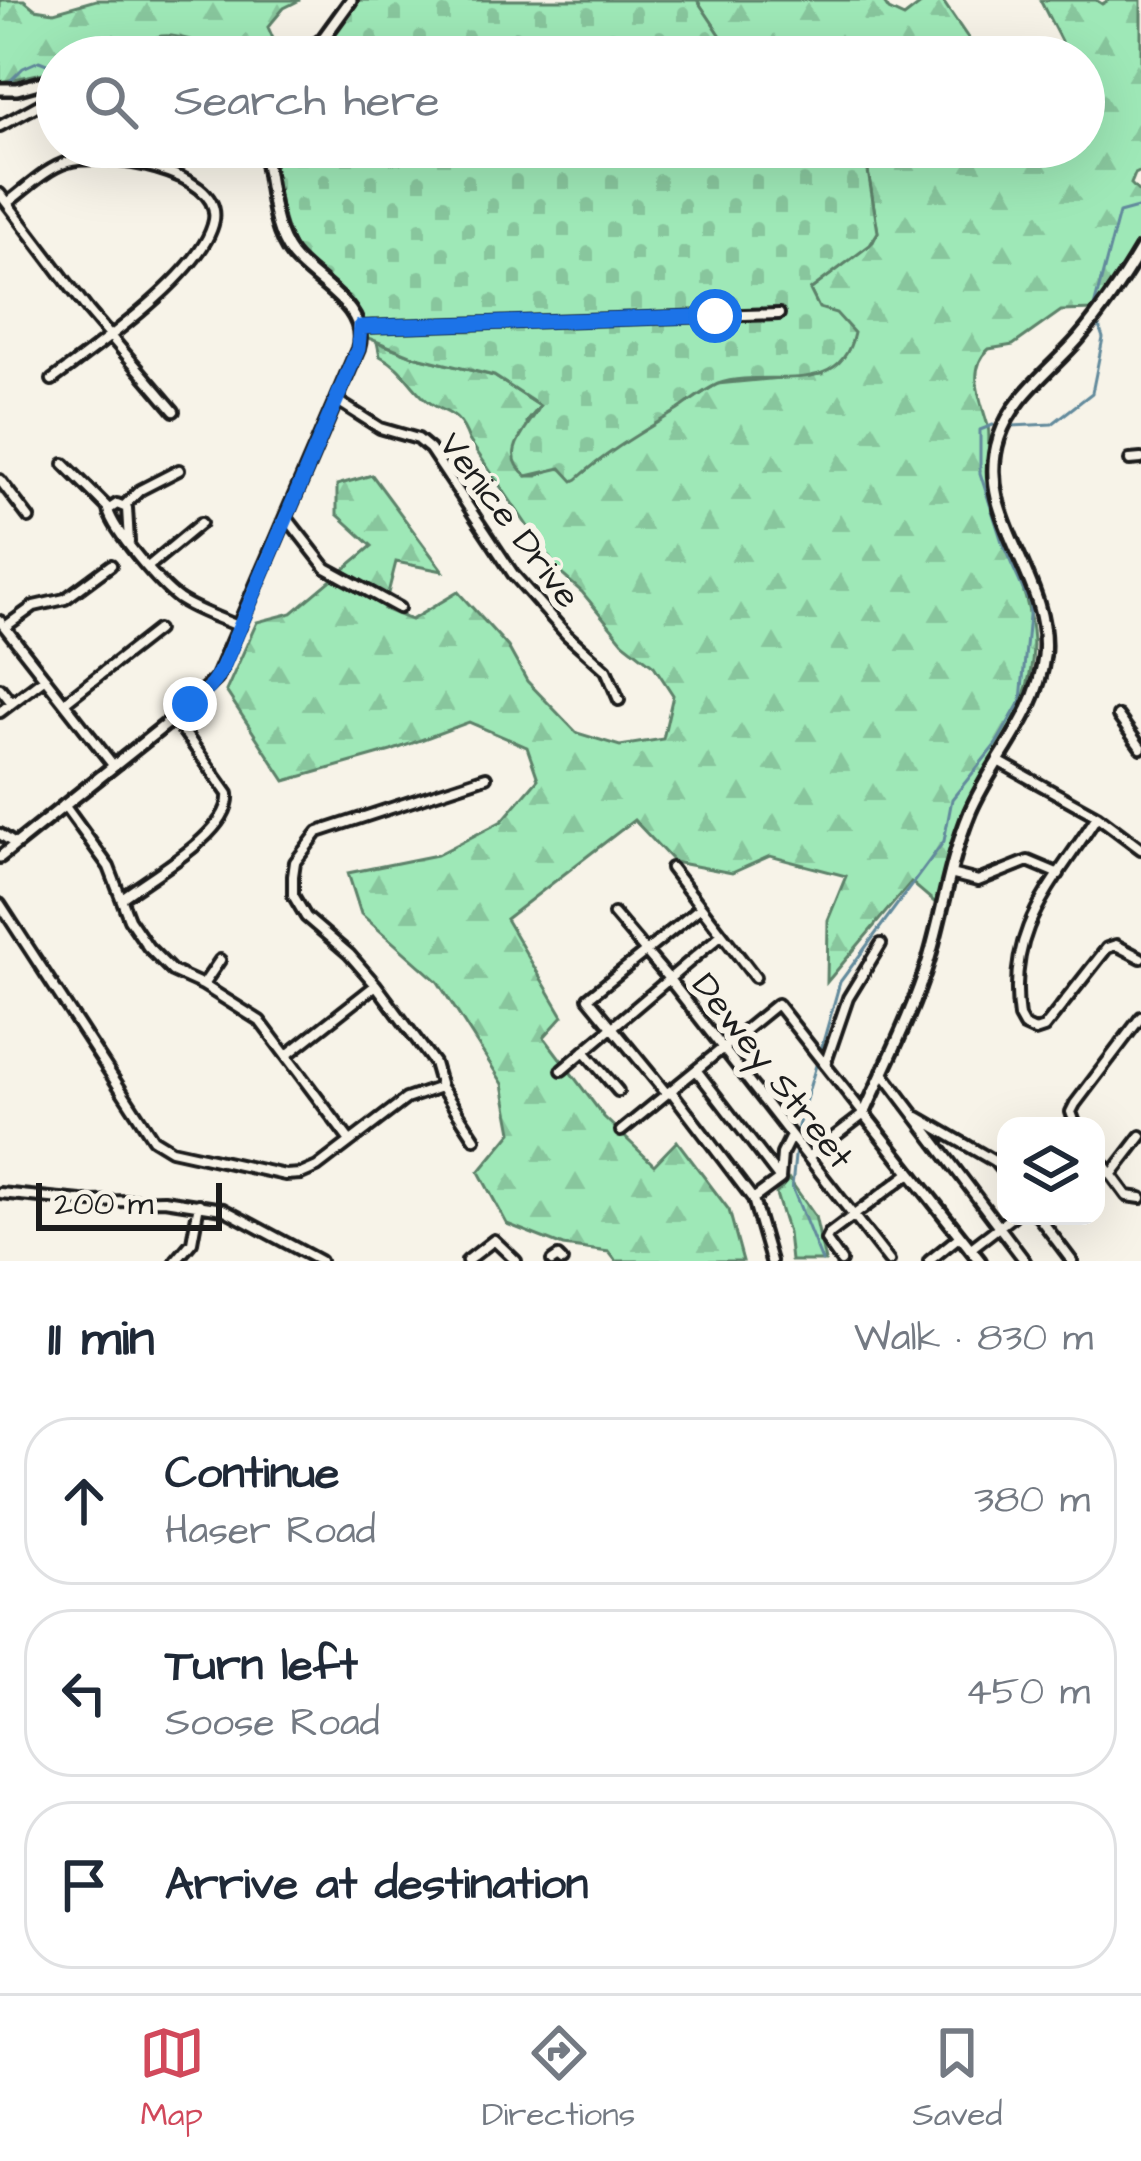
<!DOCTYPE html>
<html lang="en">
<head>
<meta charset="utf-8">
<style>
  :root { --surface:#fff; --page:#f6f6f7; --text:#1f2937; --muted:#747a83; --line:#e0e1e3; --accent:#d1495b }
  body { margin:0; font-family:"Architects Daughter",sans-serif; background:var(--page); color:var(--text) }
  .controls { position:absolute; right:36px; bottom:36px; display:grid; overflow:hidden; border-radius:24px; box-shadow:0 12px 48px #0002 }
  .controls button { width:108px; height:108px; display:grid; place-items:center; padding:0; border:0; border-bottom:3px solid var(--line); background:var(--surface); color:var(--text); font:60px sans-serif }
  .scale { position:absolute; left:36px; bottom:30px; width:186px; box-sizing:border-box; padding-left:12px; border:6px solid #1c1c1c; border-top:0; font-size:33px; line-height:42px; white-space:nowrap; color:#1c1c1c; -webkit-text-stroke:9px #f7f3e8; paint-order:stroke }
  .stop { position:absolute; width:36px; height:36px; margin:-27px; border:9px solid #1a73e8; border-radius:50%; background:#fff }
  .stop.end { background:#1a73e8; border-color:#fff; box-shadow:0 3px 12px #0008 }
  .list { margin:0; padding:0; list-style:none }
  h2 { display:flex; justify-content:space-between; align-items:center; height:156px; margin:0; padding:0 48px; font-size:51px }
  h2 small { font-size:39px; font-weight:400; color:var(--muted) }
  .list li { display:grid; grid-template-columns:78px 1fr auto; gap:36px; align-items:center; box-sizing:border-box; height:168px; margin:0 24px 24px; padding:0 24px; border:3px solid var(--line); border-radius:48px }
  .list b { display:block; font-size:45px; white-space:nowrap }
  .list p { margin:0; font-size:39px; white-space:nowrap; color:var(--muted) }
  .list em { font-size:39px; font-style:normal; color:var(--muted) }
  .icon { flex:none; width:66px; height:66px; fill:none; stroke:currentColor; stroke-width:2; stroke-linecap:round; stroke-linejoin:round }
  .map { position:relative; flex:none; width:1141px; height:1261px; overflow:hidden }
  .search { position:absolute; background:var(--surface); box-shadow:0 12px 48px #0002; left:36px; right:36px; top:36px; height:132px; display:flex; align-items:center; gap:30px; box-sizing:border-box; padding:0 42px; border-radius:66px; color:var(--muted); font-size:45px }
  .sheet { height:732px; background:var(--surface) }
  nav { display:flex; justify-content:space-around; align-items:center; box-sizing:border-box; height:168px; border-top:3px solid var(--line); background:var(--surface); font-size:33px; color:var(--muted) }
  nav a { display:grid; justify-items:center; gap:6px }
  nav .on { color:var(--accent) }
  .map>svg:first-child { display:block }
</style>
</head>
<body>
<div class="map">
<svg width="1141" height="1261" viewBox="0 0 1141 1261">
  <defs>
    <pattern id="forest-firs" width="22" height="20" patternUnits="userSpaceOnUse" patternTransform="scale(3)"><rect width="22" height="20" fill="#9ee8b7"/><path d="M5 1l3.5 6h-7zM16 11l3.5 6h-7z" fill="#88c69d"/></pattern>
    <pattern id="cemetery-stones" width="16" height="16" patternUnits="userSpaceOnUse" patternTransform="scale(3)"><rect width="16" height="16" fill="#9ee8b7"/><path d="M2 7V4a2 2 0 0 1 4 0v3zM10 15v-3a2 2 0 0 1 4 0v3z" fill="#88c69d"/></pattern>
  </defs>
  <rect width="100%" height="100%" fill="#f7f3e8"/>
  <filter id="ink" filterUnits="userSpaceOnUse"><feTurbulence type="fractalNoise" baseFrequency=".00833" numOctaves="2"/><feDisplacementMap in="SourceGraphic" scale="24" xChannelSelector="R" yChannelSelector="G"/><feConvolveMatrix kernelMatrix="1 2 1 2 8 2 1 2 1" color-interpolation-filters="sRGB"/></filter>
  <g filter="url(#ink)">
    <path fill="url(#forest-firs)" stroke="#5d826a" stroke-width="3" d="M 0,0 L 24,0 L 35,9 L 54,12 L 96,0 L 300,0 L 284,8 L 268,27 L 281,57 L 258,57 L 265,51 L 265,44 C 217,65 180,21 147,41 L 157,57 L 57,57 L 57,70 L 0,82 Z
      M 697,0 L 882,0 L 889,10 L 904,17 L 926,0 L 942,0 L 981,57 L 748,57 L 725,42 Z
      M 1040,0 L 1096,0 L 1102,4 L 1109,0 L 1141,0 L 1141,171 L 1135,174 L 1131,184 L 1141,194 L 1141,241 L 1096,310 L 1061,311 L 1013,345 L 989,349 C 966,369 981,401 988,426 C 992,445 983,465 989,490 C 1001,538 1026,580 1032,630 C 1040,696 997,745 970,800 C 954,832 948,872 939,906 L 911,882 L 827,982 L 828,920 L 846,876 L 770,856 L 732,873 L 674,862 L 634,820 L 506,919 L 563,1016 L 544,1037 L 604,1117 L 654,1165 L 677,1141 L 729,1210 L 743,1261 L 616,1261 L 609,1252 L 563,1246 L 507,1224 L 479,1172 L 512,1132 L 503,1084 L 438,982 L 361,914 L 348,873 L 437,855 L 502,821 L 538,779 L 527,747 L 469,722 L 391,751 L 285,781 L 226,691 L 257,622 L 292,613 L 372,546 L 337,514 L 337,485 L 372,475 L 443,571 L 396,562 L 384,609 L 411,620 L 458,592 L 508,647 L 527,681 L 577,733 L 620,746 L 663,739 L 673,695 L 654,666 L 623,642 L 582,592 L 558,571 L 469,440 C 457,406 441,416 422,396 C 406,380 401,367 380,356 L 377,342 L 413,356 L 494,376 L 540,406 L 527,422 L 527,476 L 537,476 L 555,468 L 585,472 L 611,450 L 717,384 L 823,374 L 819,309 L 810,290 L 873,242 L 878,232 L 864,147 L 1084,147 L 1084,57 L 1061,57 L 1061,41 Z
      M 789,1179 L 815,1216 L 825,1261 L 791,1261 L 788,1233 L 776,1194 Z"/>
    <path fill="url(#cemetery-stones)" stroke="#5d826a" stroke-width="3" d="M 358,0 L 697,0 L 725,42 L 748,57 L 310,57 L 333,37 Z
      M 270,147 L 864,147 L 878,232 L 870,245 L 810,290 L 819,308 L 836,313 L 854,333 C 840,401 765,367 718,384 C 704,390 690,402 678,410 C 642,432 608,451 577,479 L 573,481 L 561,468 L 527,476 C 497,453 529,428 540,406 L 494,376 L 413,356 L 368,338 C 357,293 310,281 292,241 C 279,213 276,177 270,147 Z"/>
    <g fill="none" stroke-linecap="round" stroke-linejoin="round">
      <path stroke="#628a9c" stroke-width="3" d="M 286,57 L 311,41
        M 4,87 L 23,68 L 39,61 L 57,68
        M 1093,311 L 1119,213 L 1141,207
        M 1012,426 L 1052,424 L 1092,393 L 1103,338 L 1097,320
        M 820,1053 L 840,982 L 944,841 L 952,799 L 996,744 L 1021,700 L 1030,605 L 1003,545 L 980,473 L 980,430 L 993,425
        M 817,1062 L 798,1126 L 792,1187 L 822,1261"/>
      <defs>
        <path id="minor" d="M 0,126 L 57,95
          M 0,194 L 88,310 L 174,411
          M 7,203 C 25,190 46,168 68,162 C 102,152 222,170 214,220 C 205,272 93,349 52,380
          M 360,327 L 779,314
          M 336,400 L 380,428 L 418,439 L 430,449 L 513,574 L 567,635 L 606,670 L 619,700
          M 1130,460 L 1141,459
          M 64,464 L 109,509
          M 0,480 L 29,518
          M 125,505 L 140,490 L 179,470
          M 287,518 L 326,568 L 399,608
          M 129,542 L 127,508 L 117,504 L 108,510 C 114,532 160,585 179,599 C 197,611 220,618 240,627
          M 149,566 L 201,523
          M 0,621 L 113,765
          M 5,627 L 34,606 L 65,599 L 111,565
          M 0,688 L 12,703
          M 65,702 L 157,630
          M 0,712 L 45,678
          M 1118,716 L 1141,748
          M 998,761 L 1097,816 L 1141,849
          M 64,805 L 109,867 L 129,919 L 148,947 L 172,971 L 203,985 L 260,1021 L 350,1141
          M 1097,816 C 1054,885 1006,926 1019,1017 L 1024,1026 L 1035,1031 L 1044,1028 L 1107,948 L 1116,945 L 1141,958
          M 0,834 L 15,844
          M 671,868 L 755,977
          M 950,874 L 978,881 L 1028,861 L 1059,874
          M 122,898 C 151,876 232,832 228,794 L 174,718
          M 0,904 L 153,1139 L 171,1150 L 285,1175 L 301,1174 L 317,1167 L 406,1099 L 441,1087
          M 614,914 L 669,979 L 889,1261
          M 203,985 L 220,960
          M 584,1051 L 618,1091
          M 287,1055 L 376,985
          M 825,1065 L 848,998 L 881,944
          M 562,1070 L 722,934
          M 697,1071 L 780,1179
          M 882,1072 L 1025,1261
          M 671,1091 L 753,1199 L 771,1261
          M 667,1094 L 588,998 L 701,907
          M 918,1117 L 994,1161 L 1006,1175
          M 1076,1126 L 1071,1112 L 1075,1104 L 1141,1017
          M 621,1131 L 777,1004 L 864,1114 L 808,1157
          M 475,1139 L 441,1087 L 434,1063 L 376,985 L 349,954 L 306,917 L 293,895 L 293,876 L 295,862 L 318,832 L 486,777
          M 1096,1154 L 1127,1196 L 1141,1198
          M 1111,1175 L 1141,1136
          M 0,1193 L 91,1202 L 164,1200 L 223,1209 L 320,1261
          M 753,1199 L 780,1179 L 782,1154 L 791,1136
          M 1038,1216 L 1072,1261
          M 970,1249 L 1013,1216
          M 176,1261 L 192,1242 L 199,1204
          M 467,1261 L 494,1240 L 516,1261
          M 552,1261 L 558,1257 L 562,1261
          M 841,1261 L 826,1240 L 829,1234 L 910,1173
          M 929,1261 L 960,1236"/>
        <path id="tertiary" d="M 298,57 L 322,40 L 351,0
          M 0,89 L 17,89 L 57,78
          M 0,857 L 174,718 L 216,679 L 358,349 C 371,307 314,283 292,255 C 269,225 273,181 262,147
          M 980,1261 L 864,1114 C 886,1064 912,1014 928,962 C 943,912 950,860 970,812 C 993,758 1037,717 1044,656 C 1052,577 973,516 999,438 C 1012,397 1051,370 1078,339 C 1102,311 1122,281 1141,249"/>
      </defs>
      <use href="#minor" stroke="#1c1c1c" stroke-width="16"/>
      <use href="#tertiary" stroke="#1c1c1c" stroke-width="18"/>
      <use href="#minor" stroke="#f7f3e8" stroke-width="8"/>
      <use href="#tertiary" stroke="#f7f3e8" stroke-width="9"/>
    </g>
  </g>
  <g fill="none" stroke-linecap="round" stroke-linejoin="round" filter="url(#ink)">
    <path stroke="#1a73e8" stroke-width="15" d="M 190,704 L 210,687 L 223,667 L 358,349 L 360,327 L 715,316"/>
  </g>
  <g text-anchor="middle" stroke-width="12" stroke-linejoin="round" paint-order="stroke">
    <g font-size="36" fill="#1c1c1c" stroke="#f7f3e8">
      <text transform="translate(511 519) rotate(53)" y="13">Venice Drive</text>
      <text transform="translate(774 1070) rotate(52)" y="13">Dewey Street</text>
    </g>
  </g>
</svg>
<div class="controls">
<button><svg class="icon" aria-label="layers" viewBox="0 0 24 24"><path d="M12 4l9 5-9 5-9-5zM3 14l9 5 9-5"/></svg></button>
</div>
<div class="scale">200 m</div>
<div class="stop" style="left:715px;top:316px"></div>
<div class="stop end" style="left:190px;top:704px"></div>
<div class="search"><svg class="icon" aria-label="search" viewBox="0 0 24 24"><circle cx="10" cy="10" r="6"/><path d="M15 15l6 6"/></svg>Search here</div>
</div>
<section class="sheet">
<h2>11 min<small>Walk · 830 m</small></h2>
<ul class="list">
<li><svg class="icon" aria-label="ahead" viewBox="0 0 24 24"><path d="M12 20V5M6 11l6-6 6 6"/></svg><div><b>Continue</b><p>Haser Road</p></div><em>380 m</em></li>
<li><svg class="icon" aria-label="left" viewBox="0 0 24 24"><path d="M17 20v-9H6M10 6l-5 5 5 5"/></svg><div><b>Turn left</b><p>Soose Road</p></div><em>450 m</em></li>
<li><svg class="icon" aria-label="arrive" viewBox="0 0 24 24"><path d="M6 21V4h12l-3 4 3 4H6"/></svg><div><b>Arrive at destination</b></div></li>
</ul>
</section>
<nav>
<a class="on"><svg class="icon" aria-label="map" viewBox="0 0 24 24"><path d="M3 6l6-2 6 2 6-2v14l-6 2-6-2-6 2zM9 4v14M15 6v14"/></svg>Map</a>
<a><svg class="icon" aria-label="directions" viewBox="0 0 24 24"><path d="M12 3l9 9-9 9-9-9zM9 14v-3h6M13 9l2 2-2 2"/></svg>Directions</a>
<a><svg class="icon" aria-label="saved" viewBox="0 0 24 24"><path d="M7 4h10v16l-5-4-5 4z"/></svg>Saved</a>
</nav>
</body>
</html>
